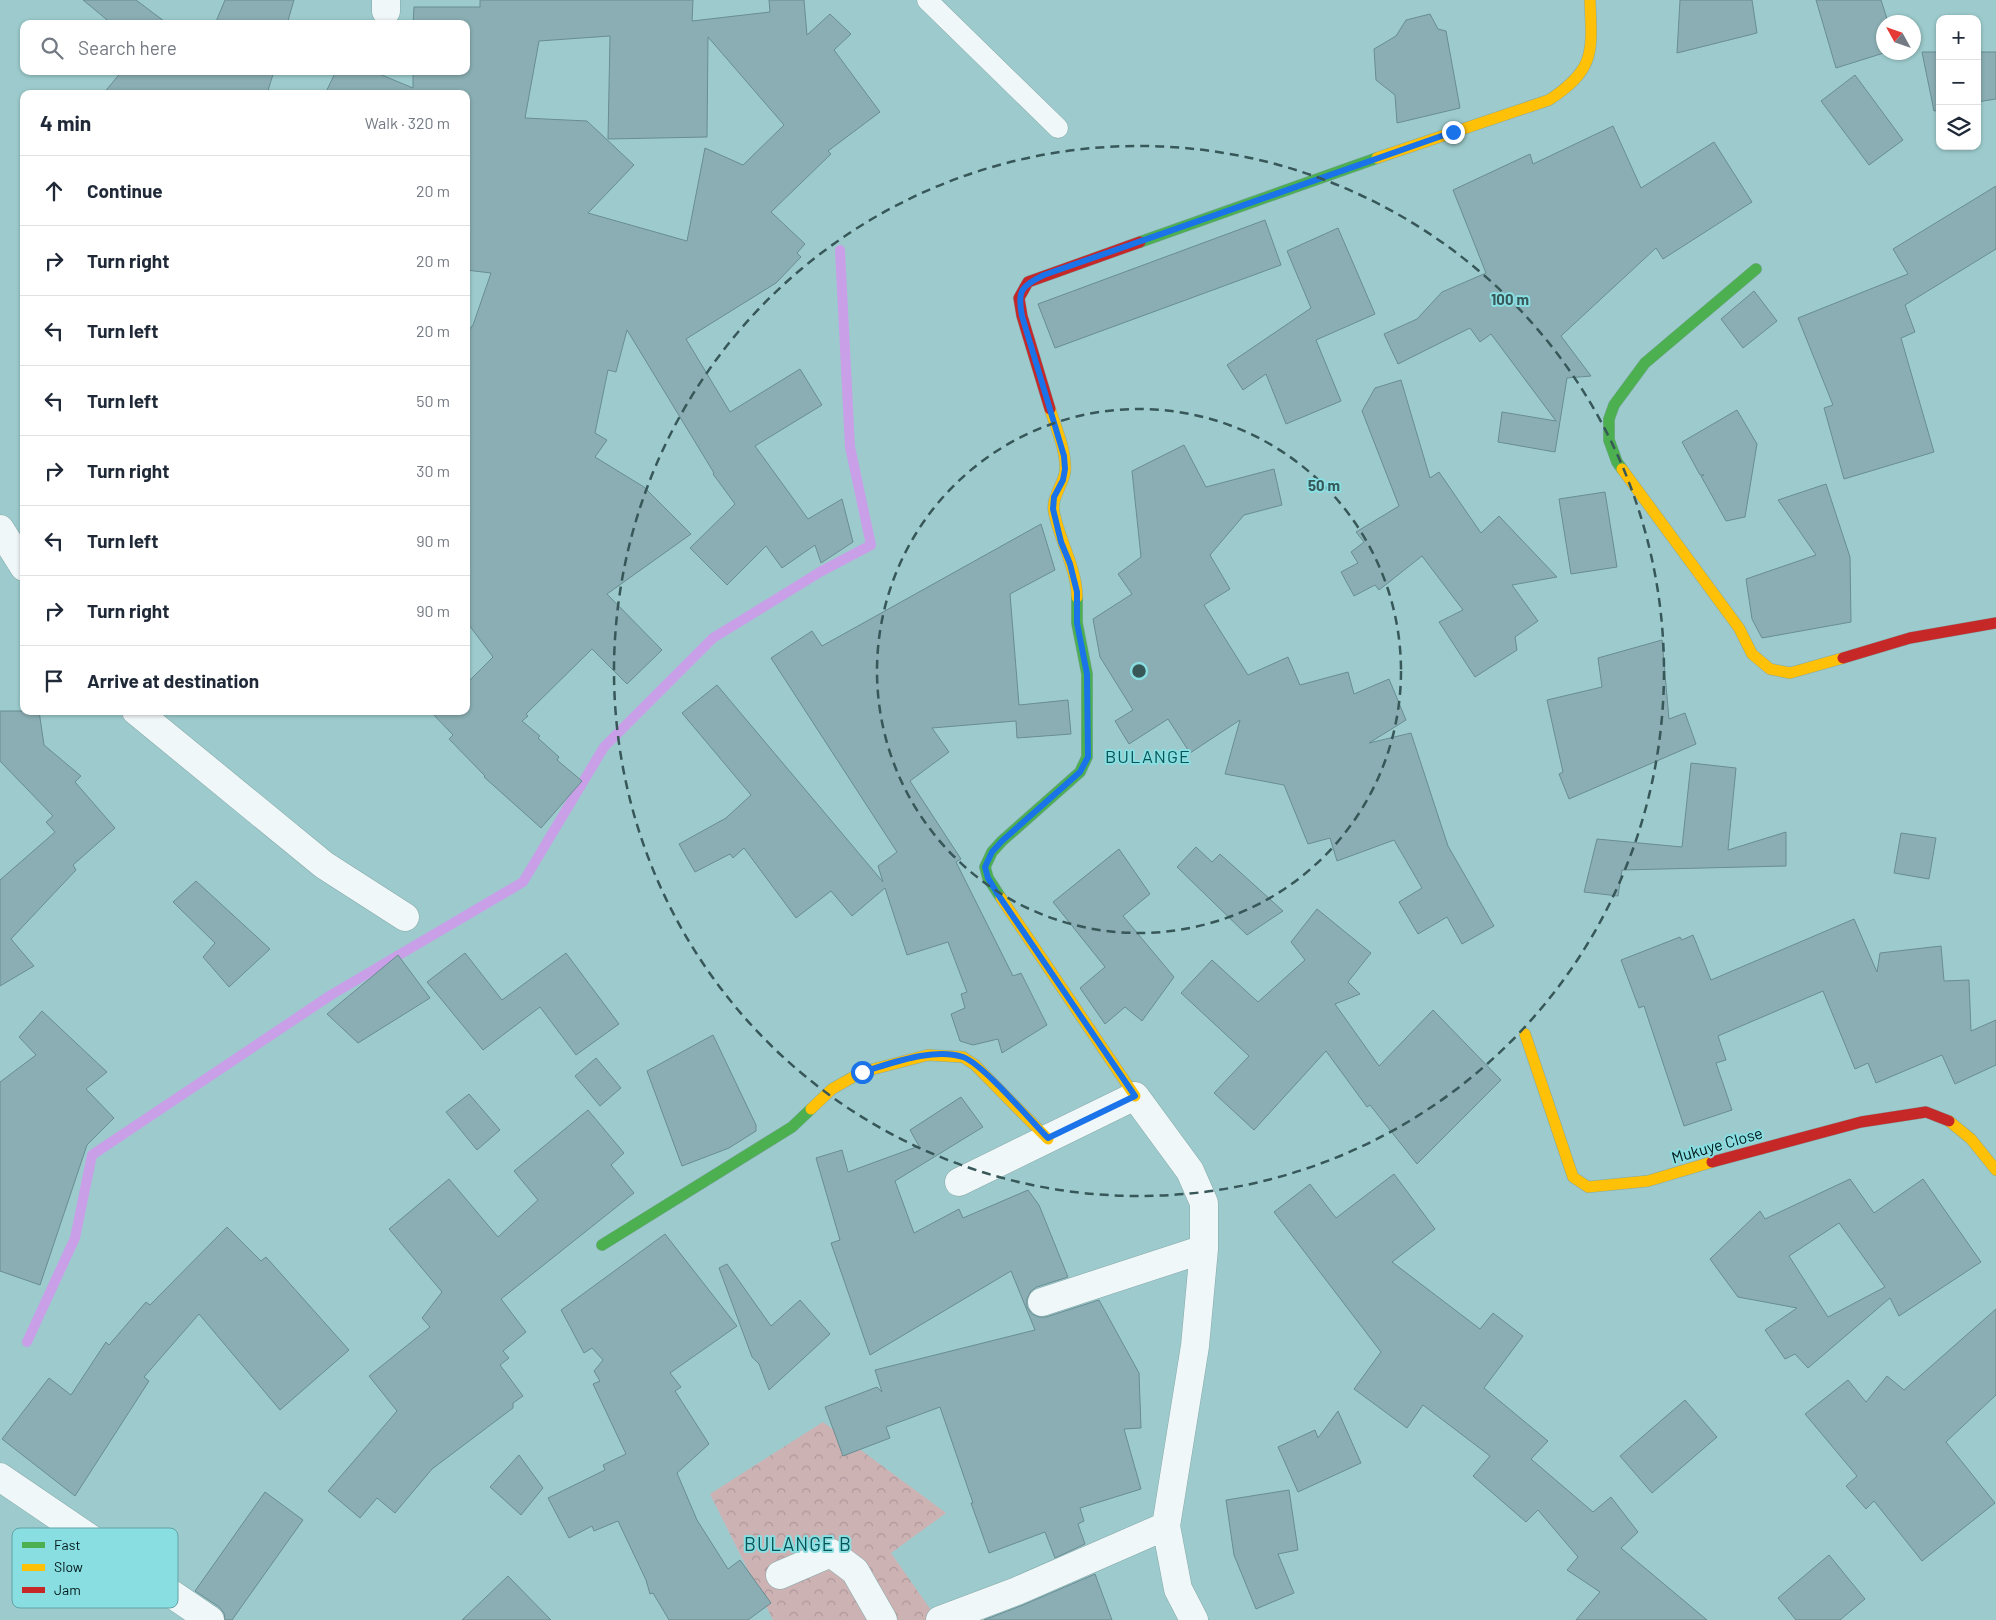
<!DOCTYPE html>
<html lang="en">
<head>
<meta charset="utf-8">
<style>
  :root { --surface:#fff; --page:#f6f6f7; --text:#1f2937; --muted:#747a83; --line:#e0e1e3 }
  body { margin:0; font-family:Barlow,sans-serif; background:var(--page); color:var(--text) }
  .controls { position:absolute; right:15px; top:15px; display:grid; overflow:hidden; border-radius:10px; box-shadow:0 1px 4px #0004 }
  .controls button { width:45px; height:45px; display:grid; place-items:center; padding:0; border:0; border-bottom:1px solid var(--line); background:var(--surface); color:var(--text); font:25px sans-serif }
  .compass { position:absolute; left:1876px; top:15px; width:45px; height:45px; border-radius:50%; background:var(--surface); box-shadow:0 1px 4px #0004; rotate:310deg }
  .stop { position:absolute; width:15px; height:15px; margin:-11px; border:4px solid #1a73e8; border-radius:50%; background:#fff }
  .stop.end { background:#1a73e8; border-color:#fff; box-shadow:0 1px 5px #0008 }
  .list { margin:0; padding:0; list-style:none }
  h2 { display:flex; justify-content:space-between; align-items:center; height:65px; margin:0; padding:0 20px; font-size:21px }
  h2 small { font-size:16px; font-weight:400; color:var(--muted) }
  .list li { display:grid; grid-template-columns:32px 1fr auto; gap:15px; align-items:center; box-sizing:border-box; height:70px; padding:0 20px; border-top:1px solid var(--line) }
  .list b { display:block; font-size:19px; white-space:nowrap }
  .list em { font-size:16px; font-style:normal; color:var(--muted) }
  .icon { flex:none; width:28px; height:28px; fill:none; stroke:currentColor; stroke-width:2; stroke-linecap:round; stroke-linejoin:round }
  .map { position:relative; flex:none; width:1996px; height:1620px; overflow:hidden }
  .search { position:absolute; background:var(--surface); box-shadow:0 1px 4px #0004; left:20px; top:20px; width:450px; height:55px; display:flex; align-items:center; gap:12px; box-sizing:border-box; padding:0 18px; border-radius:10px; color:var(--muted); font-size:19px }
  .panel { position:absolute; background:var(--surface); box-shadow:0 1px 4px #0004; left:20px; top:90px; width:450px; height:625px; border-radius:10px }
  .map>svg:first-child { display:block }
</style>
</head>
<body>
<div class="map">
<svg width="1996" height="1620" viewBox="0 0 1996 1620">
  <defs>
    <pattern id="forest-crowns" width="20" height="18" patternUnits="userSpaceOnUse" patternTransform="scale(1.25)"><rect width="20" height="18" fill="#cdb2b4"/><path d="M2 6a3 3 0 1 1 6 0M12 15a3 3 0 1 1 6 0" fill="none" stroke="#ae989a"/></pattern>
  </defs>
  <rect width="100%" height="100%" fill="#9dcbcd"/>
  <path fill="url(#forest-crowns)" d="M 823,1422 L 946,1513 L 891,1553 L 938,1620 L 773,1620 L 710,1494 Z"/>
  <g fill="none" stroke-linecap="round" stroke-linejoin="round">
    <path stroke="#c99fe8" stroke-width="10" d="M 27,1342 L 75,1238 L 92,1155 L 331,995 L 523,882 L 604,747 L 713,638 L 820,572 L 871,545 L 850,447 L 840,250"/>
  </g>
  <path fill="#8aaeb3" stroke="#688d92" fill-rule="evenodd" d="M 83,0 L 136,0 L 168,24 L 112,24 Z
    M 225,0 L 294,0 L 287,24 L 215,24 Z
    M 480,0 L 693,0 L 692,21 L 770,12 L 769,0 L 804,0 L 807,35 L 830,14 L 851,34 L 834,50 L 880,112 L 828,151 L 831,154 L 771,212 L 805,244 L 797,253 L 801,257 L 776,283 L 686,339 L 730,412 L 800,369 L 822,405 L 755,446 L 808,519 L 842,499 L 853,542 L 821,563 L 815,545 L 782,568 L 766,546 L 727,585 L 690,548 L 735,504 L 713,474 L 714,473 L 627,330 L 616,372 L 608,370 L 595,433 L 607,440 L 595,457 L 644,487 L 691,534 L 607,594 L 662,650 L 627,684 L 592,649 L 526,714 L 528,716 L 522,721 L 540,736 L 538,738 L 559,757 L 557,760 L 582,781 L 541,828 L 484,777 L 485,776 L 449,739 L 453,735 L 430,711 L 466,711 L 466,684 L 493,657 L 466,621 L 466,333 L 473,325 L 491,273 L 466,270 L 466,94 L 325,94 L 336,71 L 372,71 L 413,88 L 413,71 L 466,71 L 466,24 L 413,24 L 414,7 L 480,7 ZM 610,36 L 608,139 L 707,137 L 708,37 L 784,125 L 743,165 L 705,148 L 687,241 L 588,213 L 634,165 L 587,121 L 525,118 L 539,41 Z
    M 1680,0 L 1752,0 L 1757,33 L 1677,53 Z
    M 1816,0 L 1881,0 L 1888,22 L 1884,22 L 1884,52 L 1887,52 L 1836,68 Z
    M 1430,14 L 1438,29 L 1446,31 L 1460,108 L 1397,123 L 1395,95 L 1376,80 L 1374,49 L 1396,36 L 1406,20 Z
    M 1922,52 L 1940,52 L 1940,110 L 1934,111 Z
    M 1977,52 L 1996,52 L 1996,99 L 1977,102 Z
    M 122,71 L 274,71 L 267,94 L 103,94 Z
    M 1855,75 L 1903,140 L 1869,165 L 1821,101 Z
    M 1613,126 L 1641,188 L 1714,142 L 1752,202 L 1663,259 L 1656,248 L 1561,336 L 1591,376 L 1567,378 L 1555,452 L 1498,442 L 1502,412 L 1556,421 L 1491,334 L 1480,342 L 1470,328 L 1398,364 L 1384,334 L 1417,319 L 1442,292 L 1486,273 L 1453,190 L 1530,154 L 1533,164 Z
    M 1996,186 L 1996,249 L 1905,305 L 1915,332 L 1901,338 L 1934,452 L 1844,479 L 1824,408 L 1833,405 L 1798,318 L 1908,274 L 1893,249 Z
    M 1265,220 L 1281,265 L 1055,348 L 1038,304 Z
    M 1338,228 L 1375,314 L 1316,340 L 1341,401 L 1286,424 L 1266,374 L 1243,390 L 1227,365 L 1311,308 L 1287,251 Z
    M 1754,291 L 1777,321 L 1743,348 L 1721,319 Z
    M 1401,380 L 1430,478 L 1439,472 L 1481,533 L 1499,516 L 1557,577 L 1512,585 L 1538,621 L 1515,637 L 1517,650 L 1475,677 L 1439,622 L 1463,610 L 1422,556 L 1379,590 L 1375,585 L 1354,596 L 1341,572 L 1358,563 L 1351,552 L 1364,542 L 1356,532 L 1399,506 L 1362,411 L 1375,388 Z
    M 1737,410 L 1757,444 L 1745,517 L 1726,521 L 1701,476 L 1704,475 L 1700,475 L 1682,442 Z
    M 1184,445 L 1206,487 L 1274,469 L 1282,505 L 1244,515 L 1210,555 L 1230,589 L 1204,605 L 1248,675 L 1288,657 L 1300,685 L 1348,672 L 1354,694 L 1389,679 L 1406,720 L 1369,743 L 1411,733 L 1448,846 L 1494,926 L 1462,944 L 1447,917 L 1418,934 L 1399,902 L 1422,888 L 1394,840 L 1337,861 L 1330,838 L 1308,844 L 1284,785 L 1225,774 L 1240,720 L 1190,753 L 1168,719 L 1129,744 L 1115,721 L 1133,710 L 1100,657 L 1093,619 L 1132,594 L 1118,574 L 1141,557 L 1132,471 Z
    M 1826,484 L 1850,557 L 1851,622 L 1762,638 L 1752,619 L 1746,579 L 1816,555 L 1778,500 Z
    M 1605,492 L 1617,567 L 1571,574 L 1559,499 Z
    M 1041,524 L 1055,570 L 1010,594 L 1019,705 L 1068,700 L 1071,734 L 1017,738 L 1016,721 L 932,728 L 949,752 L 910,781 L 961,859 L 956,862 L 1013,976 L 1021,973 L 1047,1025 L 1002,1053 L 998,1039 L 973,1045 L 960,1041 L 951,1014 L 965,1008 L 961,994 L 967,992 L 948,942 L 907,955 L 885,888 L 852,916 L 831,891 L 796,918 L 744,848 L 733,858 L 730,854 L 695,872 L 679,844 L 726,818 L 751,795 L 682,713 L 717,685 L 883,882 L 878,866 L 897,852 L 771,658 L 812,631 L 822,646 Z
    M 1662,640 L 1669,719 L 1685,713 L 1696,744 L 1569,799 L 1559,774 L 1563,772 L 1547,700 L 1602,687 L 1598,658 Z
    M 0,711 L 39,711 L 44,745 L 81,776 L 75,782 L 115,828 L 73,865 L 76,870 L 11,939 L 34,966 L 0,986 L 0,880 L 55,832 L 46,822 L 53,816 L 0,761 Z
    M 1691,763 L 1736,768 L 1728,850 L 1786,832 L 1786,866 L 1622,870 L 1618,896 L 1584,892 L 1597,839 L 1682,847 Z
    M 1901,833 L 1936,838 L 1929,879 L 1894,873 Z
    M 1196,847 L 1212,862 L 1220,854 L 1283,911 L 1247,935 L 1177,867 Z
    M 1119,849 L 1150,894 L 1123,916 L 1174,977 L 1142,1021 L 1125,1007 L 1105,1024 L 1080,988 L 1105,967 L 1053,902 Z
    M 196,881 L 270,949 L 229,987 L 203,957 L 215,943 L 173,902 Z
    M 1317,909 L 1371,953 L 1348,982 L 1360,994 L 1335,1004 L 1379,1066 L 1433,1010 L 1501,1080 L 1417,1164 L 1370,1105 L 1367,1107 L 1326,1051 L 1254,1130 L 1214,1093 L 1249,1056 L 1181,993 L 1212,960 L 1258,1002 L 1305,960 L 1291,942 Z
    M 1854,919 L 1877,972 L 1880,953 L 1941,946 L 1944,981 L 1969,980 L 1971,1031 L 1996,1020 L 1996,1065 L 1955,1084 L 1942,1055 L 1876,1083 L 1868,1063 L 1855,1069 L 1823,991 L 1718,1036 L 1726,1060 L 1716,1063 L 1732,1110 L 1684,1126 L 1644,1006 L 1639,1008 L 1621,960 L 1680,937 L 1682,940 L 1693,935 L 1711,980 Z
    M 465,953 L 502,1000 L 566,953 L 619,1024 L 576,1055 L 540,1007 L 483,1050 L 427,982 Z
    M 398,955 L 430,998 L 358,1043 L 327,1014 Z
    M 42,1011 L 107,1072 L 86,1089 L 114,1118 L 87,1145 L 40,1285 L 0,1271 L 0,1082 L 36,1055 L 19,1037 Z
    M 713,1035 L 756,1125 L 756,1131 L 729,1148 L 682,1166 L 647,1071 Z
    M 596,1058 L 621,1088 L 600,1106 L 575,1076 Z
    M 469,1094 L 500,1130 L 477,1150 L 446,1112 Z
    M 961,1097 L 983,1127 L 895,1181 L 914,1233 L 959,1209 L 963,1218 L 1028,1190 L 1039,1205 L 1068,1277 L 1037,1287 L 1031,1291 L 1027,1299 L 1027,1307 L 1032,1314 L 1039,1317 L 1046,1317 L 1099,1300 L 1139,1373 L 1141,1428 L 1124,1429 L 1141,1489 L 1080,1508 L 1084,1521 L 1078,1524 L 1085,1544 L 1055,1558 L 1045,1532 L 989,1553 L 971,1503 L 973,1503 L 940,1407 L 886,1427 L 890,1438 L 843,1456 L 825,1407 L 877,1387 L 882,1392 L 875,1370 L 1035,1330 L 1011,1271 L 870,1355 L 831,1243 L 840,1240 L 816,1158 L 842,1150 L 848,1172 L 919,1146 L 910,1130 Z
    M 588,1110 L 624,1153 L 611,1165 L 634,1193 L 501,1299 L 526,1332 L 503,1351 L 509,1358 L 500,1365 L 523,1396 L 513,1403 L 513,1408 L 432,1469 L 395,1513 L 377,1498 L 360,1518 L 328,1491 L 397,1411 L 369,1376 L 430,1327 L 422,1318 L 442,1292 L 389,1229 L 449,1179 L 498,1237 L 538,1200 L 514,1171 Z
    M 1394,1174 L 1435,1229 L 1392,1262 L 1480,1329 L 1493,1313 L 1523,1336 L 1484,1388 L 1548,1441 L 1531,1459 L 1593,1512 L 1611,1497 L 1638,1532 L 1621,1548 L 1707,1620 L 1576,1620 L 1600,1592 L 1567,1570 L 1578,1557 L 1538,1510 L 1526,1522 L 1473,1476 L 1490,1456 L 1423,1405 L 1407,1428 L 1354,1389 L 1381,1352 L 1274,1212 L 1310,1184 L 1336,1218 Z
    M 1850,1179 L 1874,1213 L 1923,1179 L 1981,1262 L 1899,1316 L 1890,1298 L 1808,1368 L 1795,1354 L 1785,1359 L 1765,1330 L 1797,1308 L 1738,1297 L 1710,1259 L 1760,1211 L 1765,1219 ZM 1839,1223 L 1885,1287 L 1828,1317 L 1789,1256 Z
    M 227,1227 L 261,1261 L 266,1257 L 349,1350 L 280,1410 L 199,1314 L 144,1377 L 149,1381 L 75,1496 L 2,1439 L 49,1378 L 71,1395 L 106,1342 L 109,1345 L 146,1302 L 150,1305 Z
    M 665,1234 L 737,1326 L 670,1373 L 681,1387 L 675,1391 L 709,1444 L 677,1473 L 697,1520 L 728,1569 L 740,1560 L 771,1603 L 748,1620 L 669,1620 L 653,1593 L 650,1594 L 646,1580 L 618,1521 L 594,1531 L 592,1526 L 569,1538 L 548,1498 L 605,1470 L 603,1465 L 626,1454 L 593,1384 L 600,1381 L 594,1371 L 603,1360 L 592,1348 L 584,1353 L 561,1310 Z
    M 727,1264 L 771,1326 L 800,1300 L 830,1334 L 769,1390 L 759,1364 L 752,1357 L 719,1268 Z
    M 1996,1309 L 1996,1395 L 1946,1442 L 1995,1503 L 1922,1561 L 1874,1501 L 1866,1509 L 1846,1486 L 1857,1476 L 1805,1414 L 1848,1380 L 1866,1402 L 1887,1376 L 1904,1390 Z
    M 1685,1400 L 1717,1437 L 1652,1493 L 1620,1456 Z
    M 1338,1411 L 1361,1463 L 1298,1492 L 1278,1447 L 1315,1430 L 1318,1438 Z
    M 519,1455 L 543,1488 L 521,1515 L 490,1487 Z
    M 1289,1490 L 1298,1550 L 1278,1554 L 1294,1593 L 1256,1609 L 1234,1555 L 1226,1500 Z
    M 265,1492 L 303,1520 L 232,1620 L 225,1620 L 224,1613 L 219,1607 L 195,1591 Z
    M 1829,1555 L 1865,1599 L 1840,1620 L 1796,1620 L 1778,1598 Z
    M 1095,1574 L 1112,1620 L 984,1620 L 1023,1605 Z
    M 508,1576 L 551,1620 L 462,1620 Z"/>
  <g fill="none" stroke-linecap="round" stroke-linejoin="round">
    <defs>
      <path id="lane" d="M 927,0 L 1058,128"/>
      <path id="street" d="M 386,11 L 386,0
        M 0,529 L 24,567
        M 136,711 L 324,865 L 405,917
        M 959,1182 L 1135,1096 L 1190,1171 L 1204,1203 L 1204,1249 L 1195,1346 L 1166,1526 L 1178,1589 L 1194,1620
        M 1042,1302 L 1204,1249
        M 0,1477 L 210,1620
        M 780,1575 L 831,1553 L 855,1571 L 883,1620
        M 940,1620 L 1017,1591 L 1166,1526"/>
      <path id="fast" d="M 1140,242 L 1377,158
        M 1622,469 L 1617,462 L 1609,440 L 1609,419 L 1614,405 L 1645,363 L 1756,269
        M 1001,898 L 988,878 L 985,867 L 992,852 L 1002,841 L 1080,772 L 1087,757 L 1087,674 L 1077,623 L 1077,597
        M 602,1245 L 792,1127 L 811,1109"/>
      <path id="slow" d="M 1377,158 L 1549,100 C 1596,69 1592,52 1590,0
        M 1050,409 C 1056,428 1067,452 1065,472 C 1063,485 1051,498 1054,512 C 1059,539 1077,569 1077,597
        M 1622,469 L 1739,628 L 1752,654 L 1770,669 L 1790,673 L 1843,658
        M 1001,898 L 1135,1096
        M 1525,1034 L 1573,1177 L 1588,1187 L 1648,1181 L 1712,1162
        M 811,1109 L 832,1089 L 862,1072 L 928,1055 L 963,1057 L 975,1065 L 1048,1139
        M 1949,1121 L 1971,1139 L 1996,1170"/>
      <path id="jam" d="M 1050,409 L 1022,316 L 1019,298 L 1028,282 L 1140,242
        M 1843,658 L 1910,638 L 1996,623
        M 1712,1162 L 1861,1122 L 1926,1112 L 1949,1121"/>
    </defs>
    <use href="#lane" stroke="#84a8a9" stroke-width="21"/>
    <use href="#street" stroke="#84a8a9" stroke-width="29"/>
    <use href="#fast" stroke="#84a8a9" stroke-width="12"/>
    <use href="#slow" stroke="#84a8a9" stroke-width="12"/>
    <use href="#jam" stroke="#84a8a9" stroke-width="12"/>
    <use href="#lane" stroke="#f0f7f8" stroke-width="20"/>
    <use href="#street" stroke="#f0f7f8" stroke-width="28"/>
    <use href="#fast" stroke="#4caf50" stroke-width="11"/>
    <use href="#slow" stroke="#ffc107" stroke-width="11"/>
    <use href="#jam" stroke="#c62828" stroke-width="11"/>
  </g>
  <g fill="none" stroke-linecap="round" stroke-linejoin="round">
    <path stroke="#1a73e8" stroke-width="6" d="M 862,1072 C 890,1064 933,1047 963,1057 C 983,1064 1031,1121 1048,1138 L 1135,1096 L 997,893 L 988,878 L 985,867 L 992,852 L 1002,841 L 1080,772 L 1088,757 L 1087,674 L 1077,623 L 1077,592 L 1070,564 L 1061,542 L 1053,509 L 1054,497 L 1063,480 L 1065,469 L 1064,456 L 1022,316 C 1017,291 1021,286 1044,275 L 1453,132"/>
  </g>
  <g fill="none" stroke="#375759" stroke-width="2.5" stroke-dasharray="9 6">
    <circle cx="1139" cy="671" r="262"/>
    <circle cx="1139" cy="671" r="525"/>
  </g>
  <g text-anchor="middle" stroke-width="4" stroke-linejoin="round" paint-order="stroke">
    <g font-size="16" fill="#00181a" stroke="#89dee1">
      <text transform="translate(1717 1145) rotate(-16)" y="6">Mukuye Close</text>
    </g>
    <g font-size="18" letter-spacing="1" fill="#075456" stroke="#89dee1">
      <text x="1148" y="763">BULANGE</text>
    </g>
    <g font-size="19" letter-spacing="1" fill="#075456" stroke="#89dee1">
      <text x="798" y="1551">BULANGE B</text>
    </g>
  </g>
  <rect x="12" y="1528" width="166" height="80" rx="8" fill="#89dee1" stroke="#60a3a5" stroke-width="1"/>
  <rect x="22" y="1542" width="23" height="6" fill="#4caf50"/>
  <rect x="22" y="1564" width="23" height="7" fill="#ffc107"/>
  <rect x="22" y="1587" width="23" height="6" fill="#c62828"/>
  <g font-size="14" fill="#00181a">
    <text x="54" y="1550">Fast</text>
    <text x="54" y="1572">Slow</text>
    <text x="54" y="1595">Jam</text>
  </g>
  <circle cx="1139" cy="671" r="8" fill="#375759" stroke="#89dee1" stroke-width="2.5"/>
  <g font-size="15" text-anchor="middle" font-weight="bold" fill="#375759" stroke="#89dee1" stroke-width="4" stroke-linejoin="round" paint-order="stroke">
    <text x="1510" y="305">100 m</text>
    <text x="1324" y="491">50 m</text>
  </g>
</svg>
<div class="controls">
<button>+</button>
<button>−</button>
<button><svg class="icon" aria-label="layers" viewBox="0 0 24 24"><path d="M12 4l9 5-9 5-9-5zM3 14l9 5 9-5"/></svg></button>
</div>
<svg class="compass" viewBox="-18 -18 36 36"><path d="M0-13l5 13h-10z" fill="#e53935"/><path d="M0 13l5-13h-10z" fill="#747a83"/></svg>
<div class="stop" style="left:862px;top:1072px"></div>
<div class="stop end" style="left:1453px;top:132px"></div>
<div class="search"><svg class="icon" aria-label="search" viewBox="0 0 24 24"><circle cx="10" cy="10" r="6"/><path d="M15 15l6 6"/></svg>Search here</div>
<section class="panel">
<h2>4 min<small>Walk · 320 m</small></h2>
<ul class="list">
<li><svg class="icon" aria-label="ahead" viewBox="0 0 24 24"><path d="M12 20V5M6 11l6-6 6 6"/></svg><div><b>Continue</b></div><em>20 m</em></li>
<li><svg class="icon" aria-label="right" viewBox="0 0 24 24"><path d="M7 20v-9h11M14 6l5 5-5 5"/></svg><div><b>Turn right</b></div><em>20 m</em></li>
<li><svg class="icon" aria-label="left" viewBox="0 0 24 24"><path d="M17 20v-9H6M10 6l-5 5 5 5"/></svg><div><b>Turn left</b></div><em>20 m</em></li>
<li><svg class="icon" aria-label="left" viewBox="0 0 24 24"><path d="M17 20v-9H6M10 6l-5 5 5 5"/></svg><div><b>Turn left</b></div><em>50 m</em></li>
<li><svg class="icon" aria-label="right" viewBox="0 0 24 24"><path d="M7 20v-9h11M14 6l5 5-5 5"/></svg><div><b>Turn right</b></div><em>30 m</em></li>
<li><svg class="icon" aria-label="left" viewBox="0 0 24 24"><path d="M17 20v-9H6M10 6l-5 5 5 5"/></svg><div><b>Turn left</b></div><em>90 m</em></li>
<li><svg class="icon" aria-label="right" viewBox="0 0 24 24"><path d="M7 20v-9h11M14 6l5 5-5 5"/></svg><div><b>Turn right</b></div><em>90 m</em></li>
<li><svg class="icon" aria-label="arrive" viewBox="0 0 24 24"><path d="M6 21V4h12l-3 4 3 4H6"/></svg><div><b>Arrive at destination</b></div></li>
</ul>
</section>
</div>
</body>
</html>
